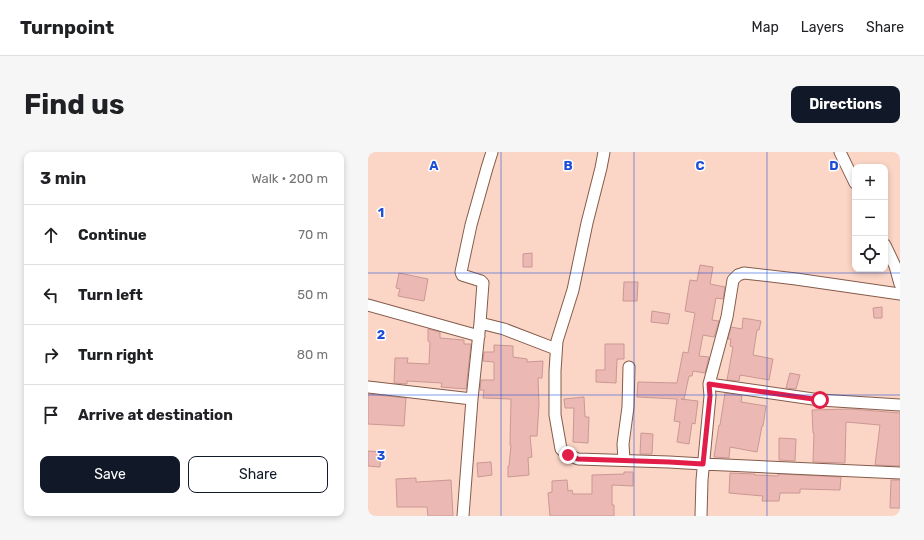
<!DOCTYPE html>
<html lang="en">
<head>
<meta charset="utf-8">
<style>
  :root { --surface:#fff; --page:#f6f6f6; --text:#202124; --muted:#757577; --line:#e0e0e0; --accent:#111827 }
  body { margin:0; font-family:Rubik,sans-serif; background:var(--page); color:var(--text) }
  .controls { position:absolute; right:12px; top:12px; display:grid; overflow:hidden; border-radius:8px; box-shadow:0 2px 6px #0003 }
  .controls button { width:36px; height:36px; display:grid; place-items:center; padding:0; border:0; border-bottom:1px solid var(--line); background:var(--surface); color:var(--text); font:20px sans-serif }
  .stop { position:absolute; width:12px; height:12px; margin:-9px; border:3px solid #e11d48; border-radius:50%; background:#fff }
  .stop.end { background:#e11d48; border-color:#fff; box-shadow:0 1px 4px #0008 }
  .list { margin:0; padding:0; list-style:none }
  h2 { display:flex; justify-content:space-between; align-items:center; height:52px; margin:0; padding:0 16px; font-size:17px }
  h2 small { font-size:13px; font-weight:400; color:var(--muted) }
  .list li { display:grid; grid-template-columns:26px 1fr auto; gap:12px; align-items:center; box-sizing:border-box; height:60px; padding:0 16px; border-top:1px solid var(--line) }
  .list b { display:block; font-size:15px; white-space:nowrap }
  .list em { font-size:13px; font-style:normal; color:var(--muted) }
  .actions { display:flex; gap:8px; padding:12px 16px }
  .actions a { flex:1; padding:9px 0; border:1px solid var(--accent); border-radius:8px; text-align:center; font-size:14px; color:var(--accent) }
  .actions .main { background:var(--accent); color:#fff }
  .icon { flex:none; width:22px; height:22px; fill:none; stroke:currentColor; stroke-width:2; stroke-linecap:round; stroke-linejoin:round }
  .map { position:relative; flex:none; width:532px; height:364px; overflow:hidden; border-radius:8px }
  header { display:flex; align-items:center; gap:24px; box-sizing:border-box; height:56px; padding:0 20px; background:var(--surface); border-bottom:1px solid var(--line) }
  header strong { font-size:19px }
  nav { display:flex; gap:22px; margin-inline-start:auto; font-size:14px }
  .intro { display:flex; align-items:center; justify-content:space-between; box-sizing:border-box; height:96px; padding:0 24px }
  h1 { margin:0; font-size:28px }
  .button { padding:10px 18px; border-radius:8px; background:var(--accent); color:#fff; font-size:14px; font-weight:700 }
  main { display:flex; gap:24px; padding:0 24px }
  aside { flex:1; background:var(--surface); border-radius:8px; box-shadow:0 2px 6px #0003 }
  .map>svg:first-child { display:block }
</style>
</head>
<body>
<header>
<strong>Turnpoint</strong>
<nav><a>Map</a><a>Layers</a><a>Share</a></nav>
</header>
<div class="intro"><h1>Find us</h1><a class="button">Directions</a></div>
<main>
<aside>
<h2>3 min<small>Walk · 200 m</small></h2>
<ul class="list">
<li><svg class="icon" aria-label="ahead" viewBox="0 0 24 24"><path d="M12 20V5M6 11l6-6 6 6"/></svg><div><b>Continue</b></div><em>70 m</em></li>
<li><svg class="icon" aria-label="left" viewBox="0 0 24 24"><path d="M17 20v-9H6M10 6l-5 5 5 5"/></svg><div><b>Turn left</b></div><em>50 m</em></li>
<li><svg class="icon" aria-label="right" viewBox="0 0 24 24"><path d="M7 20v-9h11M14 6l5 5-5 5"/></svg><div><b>Turn right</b></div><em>80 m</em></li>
<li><svg class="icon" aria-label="arrive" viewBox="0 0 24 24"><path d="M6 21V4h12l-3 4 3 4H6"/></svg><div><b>Arrive at destination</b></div></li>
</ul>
<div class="actions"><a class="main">Save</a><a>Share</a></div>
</aside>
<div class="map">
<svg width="532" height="364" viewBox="0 0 532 364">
  <rect width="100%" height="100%" fill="#fbd5c5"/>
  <path fill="#ecb8b3" stroke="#ca9894" d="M 164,101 L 164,115 L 155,115 L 155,102 Z
    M 332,113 L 345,115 L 342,132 L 357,135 L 355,147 L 348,146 L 344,168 L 351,169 L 346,185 L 335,183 L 331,204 L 341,205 L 337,221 L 325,219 L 324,224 L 321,224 L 316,247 L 313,247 L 330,249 L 327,272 L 324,271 L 321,292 L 309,290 L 312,270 L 306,269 L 309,247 L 269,245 L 270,230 L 309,231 L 315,200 L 320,201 L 327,161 L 317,159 L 322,128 L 329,129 Z
    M 31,121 L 60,127 L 56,149 L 30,144 L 32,137 L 28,136 Z
    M 256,130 L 270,130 L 269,149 L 255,149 Z
    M 514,155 L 514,166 L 506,166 L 505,156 Z
    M 284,159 L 302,162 L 300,172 L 283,170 Z
    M 375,166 L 393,169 L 391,178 L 389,178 L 385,203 L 405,207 L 401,228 L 372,223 L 371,229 L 359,228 L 365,195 L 362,194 L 363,187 L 360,187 L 363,175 L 374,177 Z
    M 60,177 L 72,180 L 72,186 L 96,188 L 96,192 L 103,192 L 98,237 L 73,235 L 74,231 L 39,229 L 39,232 L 26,231 L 27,206 L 40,206 L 39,211 L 61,212 L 62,190 L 60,189 Z
    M 237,192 L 256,192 L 256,207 L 249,207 L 248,231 L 228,230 L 228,218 L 237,218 Z
    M 126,193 L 145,194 L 145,205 L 159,207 L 159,210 L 175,209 L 174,226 L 170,226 L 171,252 L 169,284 L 162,284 L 164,305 L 160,306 L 161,323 L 140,325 L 140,314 L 141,314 L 143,293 L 142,293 L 143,247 L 115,246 L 116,238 L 112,238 L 113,228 L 126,228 L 126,210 L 115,209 L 116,200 L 126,200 Z
    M 422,221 L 432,223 L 428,237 L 418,236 Z
    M 357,241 L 374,244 L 373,250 L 398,254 L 395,274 L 394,274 L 389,300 L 362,295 L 361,306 L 346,305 L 351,273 L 352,273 Z
    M 0,242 L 38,246 L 36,274 L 0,272 Z
    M 216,245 L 217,265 L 221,265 L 220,291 L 205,290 L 206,256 L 197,256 L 196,247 Z
    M 482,257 L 532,261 L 532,314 L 507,313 L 512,273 L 478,270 L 477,311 L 445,310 L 446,281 L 445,281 L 444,258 Z
    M 273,281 L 285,282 L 284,302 L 272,302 Z
    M 411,286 L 428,287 L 427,309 L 411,308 Z
    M 0,299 L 13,300 L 12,315 L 0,314 Z
    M 123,310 L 124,323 L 110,325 L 109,311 Z
    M 256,320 L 265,320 L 265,334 L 244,333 L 244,353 L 246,353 L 246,364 L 182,364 L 180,341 L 184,340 L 184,329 L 199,328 L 200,339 L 204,338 L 205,342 L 224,342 L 224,323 L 256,322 Z
    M 362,321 L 387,322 L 387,323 L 410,324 L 410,322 L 473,325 L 472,338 L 432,337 L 432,341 L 412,341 L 411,349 L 394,349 L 395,344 L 361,341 Z
    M 48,326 L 48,330 L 83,328 L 85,364 L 60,364 L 59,355 L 29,355 L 28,327 Z
    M 523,328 L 532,328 L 532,356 L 522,356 Z"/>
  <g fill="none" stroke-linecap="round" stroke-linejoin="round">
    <defs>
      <path id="street" d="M 124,0 L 119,16 L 103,73 L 93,120 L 94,123 L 113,129 L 115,131 L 112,171 L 136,177 L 188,197
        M 236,0 L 233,16 L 219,71 L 205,138 L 189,189 L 187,219 L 187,263 L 193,297 L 200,303 L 210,307 L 301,310 L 335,312 L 532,321
        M 472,0 L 487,31
        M 517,93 L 527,114 L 532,132
        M 0,153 L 111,184
        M 341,232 L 452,248 L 532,253
        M 0,235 L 104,247
        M 256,308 L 255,292 L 260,255 L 261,215
        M 95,364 L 104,247 L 112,171
        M 333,364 L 334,328 L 342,244 L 341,232 L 359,165 L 365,128 L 370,123 L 376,121 L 428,127 L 532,142"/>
    </defs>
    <use href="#street" stroke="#855c4b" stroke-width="13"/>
    <use href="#street" stroke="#fff" stroke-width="11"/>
  </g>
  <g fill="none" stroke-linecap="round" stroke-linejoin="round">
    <path stroke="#e11d48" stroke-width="5" d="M 200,303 L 210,307 L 301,310 L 335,312 L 342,244 L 341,232 L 452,248"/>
  </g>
  <path fill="none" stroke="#1d4ed8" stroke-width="1" stroke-opacity="0.55" d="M 133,0 L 133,364M 266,0 L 266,364M 399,0 L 399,364M 0,121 L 532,121M 0,243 L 532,243"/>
  <g font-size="13" text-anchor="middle" font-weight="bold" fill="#1d4ed8" stroke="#fff" stroke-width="3" stroke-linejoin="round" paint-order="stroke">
    <text x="66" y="18">A</text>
    <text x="200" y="18">B</text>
    <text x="332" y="18">C</text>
    <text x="466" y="18">D</text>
    <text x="13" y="65">1</text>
    <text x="13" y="187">2</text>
    <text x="13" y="308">3</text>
  </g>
</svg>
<div class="controls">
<button>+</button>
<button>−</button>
<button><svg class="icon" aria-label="locate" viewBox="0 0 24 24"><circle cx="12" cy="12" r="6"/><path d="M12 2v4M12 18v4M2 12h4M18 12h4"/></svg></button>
</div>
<div class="stop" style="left:452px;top:248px"></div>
<div class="stop end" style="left:200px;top:303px"></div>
</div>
</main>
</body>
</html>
